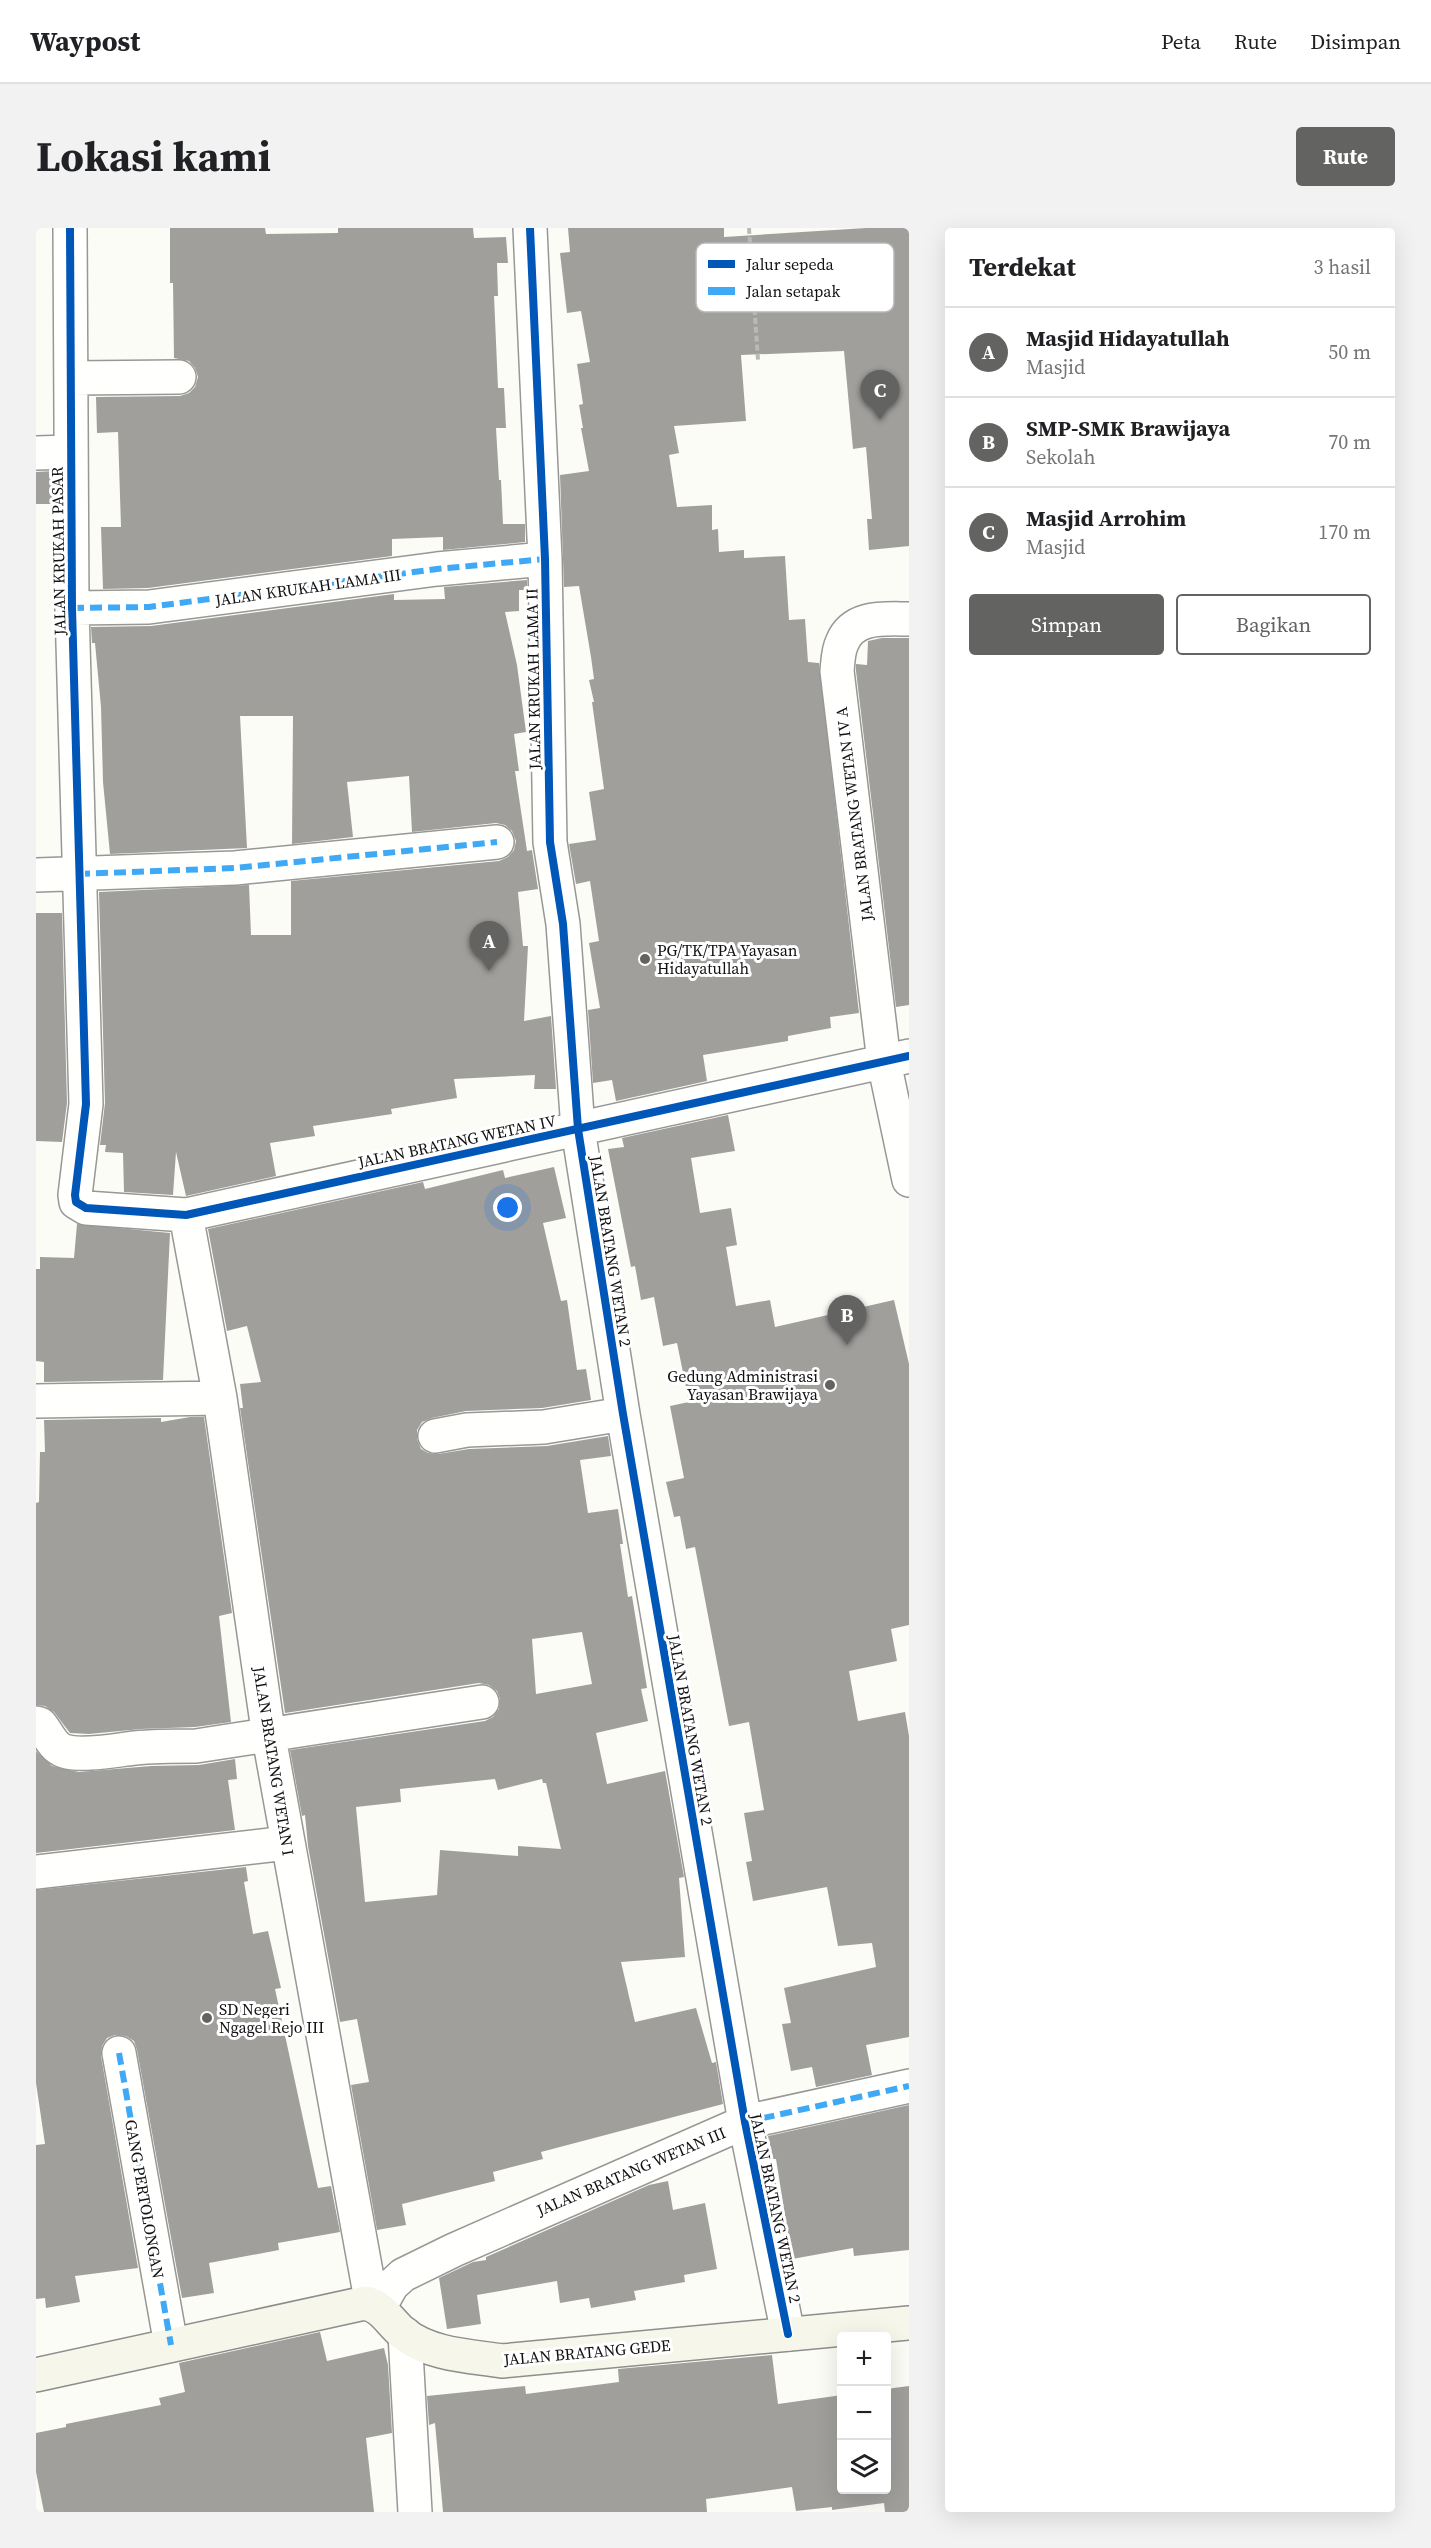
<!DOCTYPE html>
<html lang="id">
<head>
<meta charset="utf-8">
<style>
  :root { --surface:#fff; --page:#f2f2f2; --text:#202124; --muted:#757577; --line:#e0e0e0; --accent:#636362 }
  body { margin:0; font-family:"Source Serif 4",serif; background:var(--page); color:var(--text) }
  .controls { position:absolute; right:18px; bottom:18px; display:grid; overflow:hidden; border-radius:6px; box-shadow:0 6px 24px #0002 }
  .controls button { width:54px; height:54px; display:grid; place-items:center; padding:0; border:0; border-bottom:2px solid var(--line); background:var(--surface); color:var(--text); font:30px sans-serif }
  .you { position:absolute; left:472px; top:980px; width:21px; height:21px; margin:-15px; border:4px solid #fff; border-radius:50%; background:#1a73e8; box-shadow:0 0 0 9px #1a73e833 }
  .badge { display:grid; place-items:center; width:39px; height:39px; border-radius:50%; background:var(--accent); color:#fff; font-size:20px; font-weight:700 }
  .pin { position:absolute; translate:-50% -50px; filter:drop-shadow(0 2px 3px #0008) }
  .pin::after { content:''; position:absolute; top:32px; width:21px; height:18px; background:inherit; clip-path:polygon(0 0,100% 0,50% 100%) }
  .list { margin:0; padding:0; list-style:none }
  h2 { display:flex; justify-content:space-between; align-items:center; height:78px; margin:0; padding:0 24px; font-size:26px }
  h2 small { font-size:20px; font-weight:400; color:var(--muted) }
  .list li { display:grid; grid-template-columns:39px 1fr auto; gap:18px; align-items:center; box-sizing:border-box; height:90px; padding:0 24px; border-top:2px solid var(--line) }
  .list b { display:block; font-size:22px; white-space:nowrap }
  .list p { margin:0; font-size:20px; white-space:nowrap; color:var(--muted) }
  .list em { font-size:20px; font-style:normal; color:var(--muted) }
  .actions { display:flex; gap:12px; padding:18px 24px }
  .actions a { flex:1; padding:14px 0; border:2px solid var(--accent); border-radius:6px; text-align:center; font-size:21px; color:var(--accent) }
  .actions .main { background:var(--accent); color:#fff }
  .icon { flex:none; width:33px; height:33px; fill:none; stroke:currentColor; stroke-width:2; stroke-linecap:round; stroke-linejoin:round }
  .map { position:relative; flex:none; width:873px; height:2284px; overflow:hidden; border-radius:6px }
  header { display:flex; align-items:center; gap:36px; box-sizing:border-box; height:84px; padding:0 30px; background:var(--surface); border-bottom:2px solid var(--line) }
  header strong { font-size:28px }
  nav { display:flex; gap:33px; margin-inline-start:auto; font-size:21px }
  .intro { display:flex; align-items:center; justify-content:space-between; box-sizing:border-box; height:144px; padding:0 36px }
  h1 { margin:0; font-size:42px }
  .button { padding:15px 27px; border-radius:6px; background:var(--accent); color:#fff; font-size:21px; font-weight:700 }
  main { display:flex; gap:36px; padding:0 36px }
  aside { flex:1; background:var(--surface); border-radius:6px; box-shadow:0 6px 24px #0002 }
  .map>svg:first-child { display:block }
</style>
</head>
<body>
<header>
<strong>Waypost</strong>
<nav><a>Peta</a><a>Rute</a><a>Disimpan</a></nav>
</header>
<div class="intro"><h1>Lokasi kami</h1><a class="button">Rute</a></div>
<main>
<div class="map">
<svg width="873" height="2284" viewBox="0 0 873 2284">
  <rect width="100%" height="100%" fill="#fcfcf7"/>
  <path fill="#a09f9c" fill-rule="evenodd" d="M 134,0 L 229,0 L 230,6 L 302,5 L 302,0 L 437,0 L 438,10 L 470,9 L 472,35 L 461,35 L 462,68 L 458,68 L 462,160 L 468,160 L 470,200 L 460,200 L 463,252 L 465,252 L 467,296 L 489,296 L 489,314 L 407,322 L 407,309 L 356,311 L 356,328 L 112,360 L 67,361 L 65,299 L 85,299 L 82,204 L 61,205 L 60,169 L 144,168 L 153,165 L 159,159 L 162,149 L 159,140 L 153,133 L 138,130 L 137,55 L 134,55 Z
    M 532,0 L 688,0 L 688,9 L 830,0 L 873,0 L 873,318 L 833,322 L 831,291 L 836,291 L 830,219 L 817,221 L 808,123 L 705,127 L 710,193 L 638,198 L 643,225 L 633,227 L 641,279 L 676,277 L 676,302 L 682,301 L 683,324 L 708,322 L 708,330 L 749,328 L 753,392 L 769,391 L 772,434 L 783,435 L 823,785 L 794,789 L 795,800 L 752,808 L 752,813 L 667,827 L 671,853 L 580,873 L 576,852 L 557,855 L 552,782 L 564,780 L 553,715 L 563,713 L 554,653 L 540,656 L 533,616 L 560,612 L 553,564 L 568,561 L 556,474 L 558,474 L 553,452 L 558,451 L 555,429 L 543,358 L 528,359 L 524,247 L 553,243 L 545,200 L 547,200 L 543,177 L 547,176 L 541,136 L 554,134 L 545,83 L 531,85 L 524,25 L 534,24 Z
    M 17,243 L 17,276 L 0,276 L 0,244 Z
    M 491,352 L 491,362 L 483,362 L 483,383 L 469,384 L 481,437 L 490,504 L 478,506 L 483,543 L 479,543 L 491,623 L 496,622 L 502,661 L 482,664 L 487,718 L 492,718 L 488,793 L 515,788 L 520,861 L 498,861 L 499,847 L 418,851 L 421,870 L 355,881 L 356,886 L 277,898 L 279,908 L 234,915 L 240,948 L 150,968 L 140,924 L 137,967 L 88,964 L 87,925 L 69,924 L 70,917 L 64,917 L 69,875 L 63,664 L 213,657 L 215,707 L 255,707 L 255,653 L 463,633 L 472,629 L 478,622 L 480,613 L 476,603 L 469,597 L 460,595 L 376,604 L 373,548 L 311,554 L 317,609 L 256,616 L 257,488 L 204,488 L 211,620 L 74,626 L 67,554 L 65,479 L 59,415 L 56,415 L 55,399 L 115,398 L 358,366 L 358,372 L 409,371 L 408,359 Z
    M 846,410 L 873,410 L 873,777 L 860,779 L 820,443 L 820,436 L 831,437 L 832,413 Z
    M 0,685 L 26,685 L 31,875 L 26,914 L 0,913 Z
    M 692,887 L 699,923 L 655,930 L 664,985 L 695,980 L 701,1017 L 690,1019 L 700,1078 L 734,1072 L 739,1099 L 858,1072 L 873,1136 L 873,1397 L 855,1401 L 861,1433 L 813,1443 L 822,1493 L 869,1484 L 873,1508 L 873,1809 L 830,1817 L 836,1847 L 780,1859 L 776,1839 L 755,1843 L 746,1796 L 755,1795 L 748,1760 L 840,1739 L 836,1715 L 802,1718 L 791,1659 L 717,1673 L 710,1634 L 716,1633 L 708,1585 L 728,1582 L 713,1494 L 693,1498 L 659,1319 L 650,1321 L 644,1288 L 638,1289 L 630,1254 L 648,1250 L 634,1178 L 653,1174 L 641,1115 L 627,1118 L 618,1069 L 605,1072 L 599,1038 L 595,1039 L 572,921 L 588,919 L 586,910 Z
    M 518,939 L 530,990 L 507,995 L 525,1073 L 531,1072 L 541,1142 L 550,1141 L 555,1172 L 506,1180 L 430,1183 L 396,1190 L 386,1194 L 381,1202 L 381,1211 L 385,1221 L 392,1225 L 402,1226 L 433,1221 L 511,1218 L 572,1208 L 575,1228 L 544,1232 L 552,1285 L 582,1281 L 587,1316 L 584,1316 L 592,1369 L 596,1368 L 611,1460 L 605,1461 L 612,1493 L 560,1505 L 571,1556 L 629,1543 L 648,1649 L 643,1650 L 649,1729 L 585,1734 L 599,1794 L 660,1780 L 676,1835 L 680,1834 L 687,1876 L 505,1924 L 507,1931 L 457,1944 L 459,1953 L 366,1976 L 370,1997 L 341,2002 L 315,1857 L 333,1854 L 321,1791 L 304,1794 L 272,1618 L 269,1587 L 266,1588 L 254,1522 L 449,1493 L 457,1489 L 463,1481 L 464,1471 L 461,1463 L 453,1457 L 443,1455 L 249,1485 L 204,1180 L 207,1180 L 204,1156 L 225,1154 L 211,1098 L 191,1103 L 172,1001 L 387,954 L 389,961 L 467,942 L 469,950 ZM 546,1404 L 556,1456 L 500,1466 L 496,1411 ZM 459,1551 L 462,1562 L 506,1551 L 507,1555 L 510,1555 L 525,1621 L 482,1618 L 482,1628 L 404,1622 L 401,1667 L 329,1674 L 320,1579 L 365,1574 L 364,1561 Z
    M 41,996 L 134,1005 L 127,1152 L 8,1154 L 8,1134 L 0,1133 L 0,1041 L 4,1041 L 4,1029 L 38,1030 Z
    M 154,1189 L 168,1189 L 196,1385 L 183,1388 L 195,1494 L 159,1499 L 105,1501 L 53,1506 L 34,1505 L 18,1484 L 9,1478 L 0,1477 L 0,1275 L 3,1274 L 4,1224 L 9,1224 L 8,1192 L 125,1190 L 125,1194 Z
    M 0,1523 L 16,1538 L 43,1544 L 115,1538 L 163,1537 L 199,1531 L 201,1551 L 192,1552 L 199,1602 L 0,1625 Z
    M 210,1639 L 212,1653 L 208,1654 L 217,1706 L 232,1703 L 245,1760 L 239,1761 L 282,1960 L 295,1958 L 304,2004 L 242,2015 L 243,2022 L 173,2035 L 178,2065 L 146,2070 L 101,1822 L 98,1813 L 90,1808 L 79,1807 L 71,1810 L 66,1818 L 65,1828 L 102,2040 L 39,2048 L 44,2074 L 10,2080 L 9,2070 L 0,2071 L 0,1917 L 9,1916 L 0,1855 L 0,1662 Z
    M 873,1877 L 873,2022 L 818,2028 L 817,2020 L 756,2031 L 740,1931 L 737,1931 L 732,1908 Z
    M 632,1953 L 637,1982 L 669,1975 L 681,2041 L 648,2047 L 649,2054 L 598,2063 L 600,2072 L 555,2080 L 553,2070 L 524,2075 L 521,2053 L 441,2067 L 445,2096 L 411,2101 L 403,2050 L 437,2034 L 450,2032 L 450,2029 L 613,1957 Z
    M 284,2104 L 291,2133 L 348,2120 L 352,2137 L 356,2205 L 330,2210 L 338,2284 L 8,2284 L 0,2244 L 0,2205 L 30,2199 L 30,2196 L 125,2177 L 123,2170 L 149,2164 L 143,2135 Z
    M 736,2127 L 742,2176 L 806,2167 L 806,2262 L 850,2262 L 850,2161 L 873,2158 L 873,2284 L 849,2284 L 848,2275 L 796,2282 L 796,2279 L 760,2283 L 756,2259 L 670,2271 L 671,2284 L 407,2284 L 399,2195 L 393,2197 L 391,2168 L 489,2158 L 490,2166 L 583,2154 L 582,2141 Z"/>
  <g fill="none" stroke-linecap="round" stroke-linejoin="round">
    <defs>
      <path id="minor" d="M 34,0 L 36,380 L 50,876 L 39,967 L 40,974 L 50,980 L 150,987 L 873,828
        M 494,0 L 509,331 L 514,614 L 527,696 L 542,901 L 587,1186 L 709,1894 L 752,2106
        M 35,150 L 143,149
        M 0,225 L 34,224
        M 36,380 L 113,379 L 401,341 L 509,331
        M 873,391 C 849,391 817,387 806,415 C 802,423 802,434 801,443 L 848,834 L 873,952
        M 0,647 L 199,640 L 461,614
        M 150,987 L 184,1170 L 233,1509 L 336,2077
        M 0,1173 L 184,1170
        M 399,1208 L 431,1202 L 508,1199 L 587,1186
        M 0,1495 L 4,1496 C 12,1505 16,1519 28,1523 C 46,1529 80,1522 99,1520 C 119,1518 139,1518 160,1518 L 446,1474
        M 0,1644 L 251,1615
        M 83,1825 L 135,2117
        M 343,2080 L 356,2057 L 367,2047 L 418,2022 L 709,1894 L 873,1858
        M 369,2106 L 379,2284"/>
      <path id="secondary" d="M 0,2147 L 329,2075 C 348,2079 354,2095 368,2106 C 395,2127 434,2128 466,2133 L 873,2095"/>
    </defs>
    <use href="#minor" stroke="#979795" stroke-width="36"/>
    <use href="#secondary" stroke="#8d8d8b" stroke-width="36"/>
    <path stroke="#b9b9b8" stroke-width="4" stroke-dasharray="6 3" stroke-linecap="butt" d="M 713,0 L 722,132"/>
    <use href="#minor" stroke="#fffffe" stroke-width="33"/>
    <use href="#secondary" stroke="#f6f6eb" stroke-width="33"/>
    <path stroke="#3fa9f5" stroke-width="6" stroke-dasharray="12 6" stroke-linecap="butt" d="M 36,380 L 113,379 L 401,341 L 509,331
      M 42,646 L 199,640 L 461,614
      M 83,1825 L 135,2117
      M 709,1894 L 873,1858"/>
    <defs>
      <path id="cycleway" d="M 34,0 L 36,380 L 50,876 L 39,967 L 40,974 L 50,980 L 150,987 L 873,828
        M 494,0 L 509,331 L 514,614 L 527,696 L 542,901 L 587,1186 L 709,1894 L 752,2106"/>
    </defs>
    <use href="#cycleway" stroke="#fff" stroke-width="11"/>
    <use href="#cycleway" stroke="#0057b8" stroke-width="8"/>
  </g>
  <g fill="#636362" stroke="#fff" stroke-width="2">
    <circle cx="609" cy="731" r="6"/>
    <circle cx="794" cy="1157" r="6"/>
    <circle cx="171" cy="1790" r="6"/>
  </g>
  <g text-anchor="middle" stroke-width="6" stroke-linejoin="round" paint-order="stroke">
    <g font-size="16" fill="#111" stroke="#fff">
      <text transform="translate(22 323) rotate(-91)" y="6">JALAN KRUKAH PASAR</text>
      <text transform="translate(272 359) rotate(-8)" y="6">JALAN KRUKAH LAMA III</text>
      <text transform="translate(497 451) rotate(-91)" y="6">JALAN KRUKAH LAMA II</text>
      <text transform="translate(818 586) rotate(-97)" y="6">JALAN BRATANG WETAN IV A</text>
      <text transform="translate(421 913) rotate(-12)" y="6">JALAN BRATANG WETAN IV</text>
      <text transform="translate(575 1023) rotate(81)" y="6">JALAN BRATANG WETAN 2</text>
      <text transform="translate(655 1502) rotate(80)" y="6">JALAN BRATANG WETAN 2</text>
      <text transform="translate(238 1533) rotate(81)" y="6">JALAN BRATANG WETAN I</text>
      <text transform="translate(595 1943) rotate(-23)" y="6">JALAN BRATANG WETAN III</text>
      <text transform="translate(109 1971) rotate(80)" y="6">GANG PERTOLONGAN</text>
      <text transform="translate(740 1980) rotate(78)" y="6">JALAN BRATANG WETAN 2</text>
      <text transform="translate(551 2124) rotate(-5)" y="6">JALAN BRATANG GEDE</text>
    </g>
    <g font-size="16" fill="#111" stroke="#fff" text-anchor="start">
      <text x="621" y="728">PG/TK/TPA Yayasan<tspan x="621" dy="18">Hidayatullah</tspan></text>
      <text x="782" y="1154" text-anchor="end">Gedung Administrasi<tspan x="782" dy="18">Yayasan Brawijaya</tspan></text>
      <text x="183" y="1787">SD Negeri<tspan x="183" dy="18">Ngagel Rejo III</tspan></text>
    </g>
  </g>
  <rect x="660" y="15" width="198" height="69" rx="9" fill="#fff" stroke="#b8b8b8" stroke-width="1.5"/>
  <rect x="672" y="32" width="27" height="8" fill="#0057b8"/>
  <rect x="672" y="59" width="27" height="8" fill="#3fa9f5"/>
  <g font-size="16" fill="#111">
    <text x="710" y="42">Jalur sepeda</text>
    <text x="710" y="69">Jalan setapak</text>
  </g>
</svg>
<div class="controls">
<button>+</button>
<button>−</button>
<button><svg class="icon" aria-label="layers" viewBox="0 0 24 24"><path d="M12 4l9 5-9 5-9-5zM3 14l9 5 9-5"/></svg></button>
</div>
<div class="you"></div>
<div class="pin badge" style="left:453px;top:743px">A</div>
<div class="pin badge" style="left:811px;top:1117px">B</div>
<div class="pin badge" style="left:844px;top:192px">C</div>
</div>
<aside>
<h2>Terdekat<small>3 hasil</small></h2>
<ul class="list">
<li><span class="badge">A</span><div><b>Masjid Hidayatullah</b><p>Masjid</p></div><em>50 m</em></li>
<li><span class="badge">B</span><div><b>SMP-SMK Brawijaya</b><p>Sekolah</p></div><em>70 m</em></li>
<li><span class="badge">C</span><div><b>Masjid Arrohim</b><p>Masjid</p></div><em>170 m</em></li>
</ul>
<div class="actions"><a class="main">Simpan</a><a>Bagikan</a></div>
</aside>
</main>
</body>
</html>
